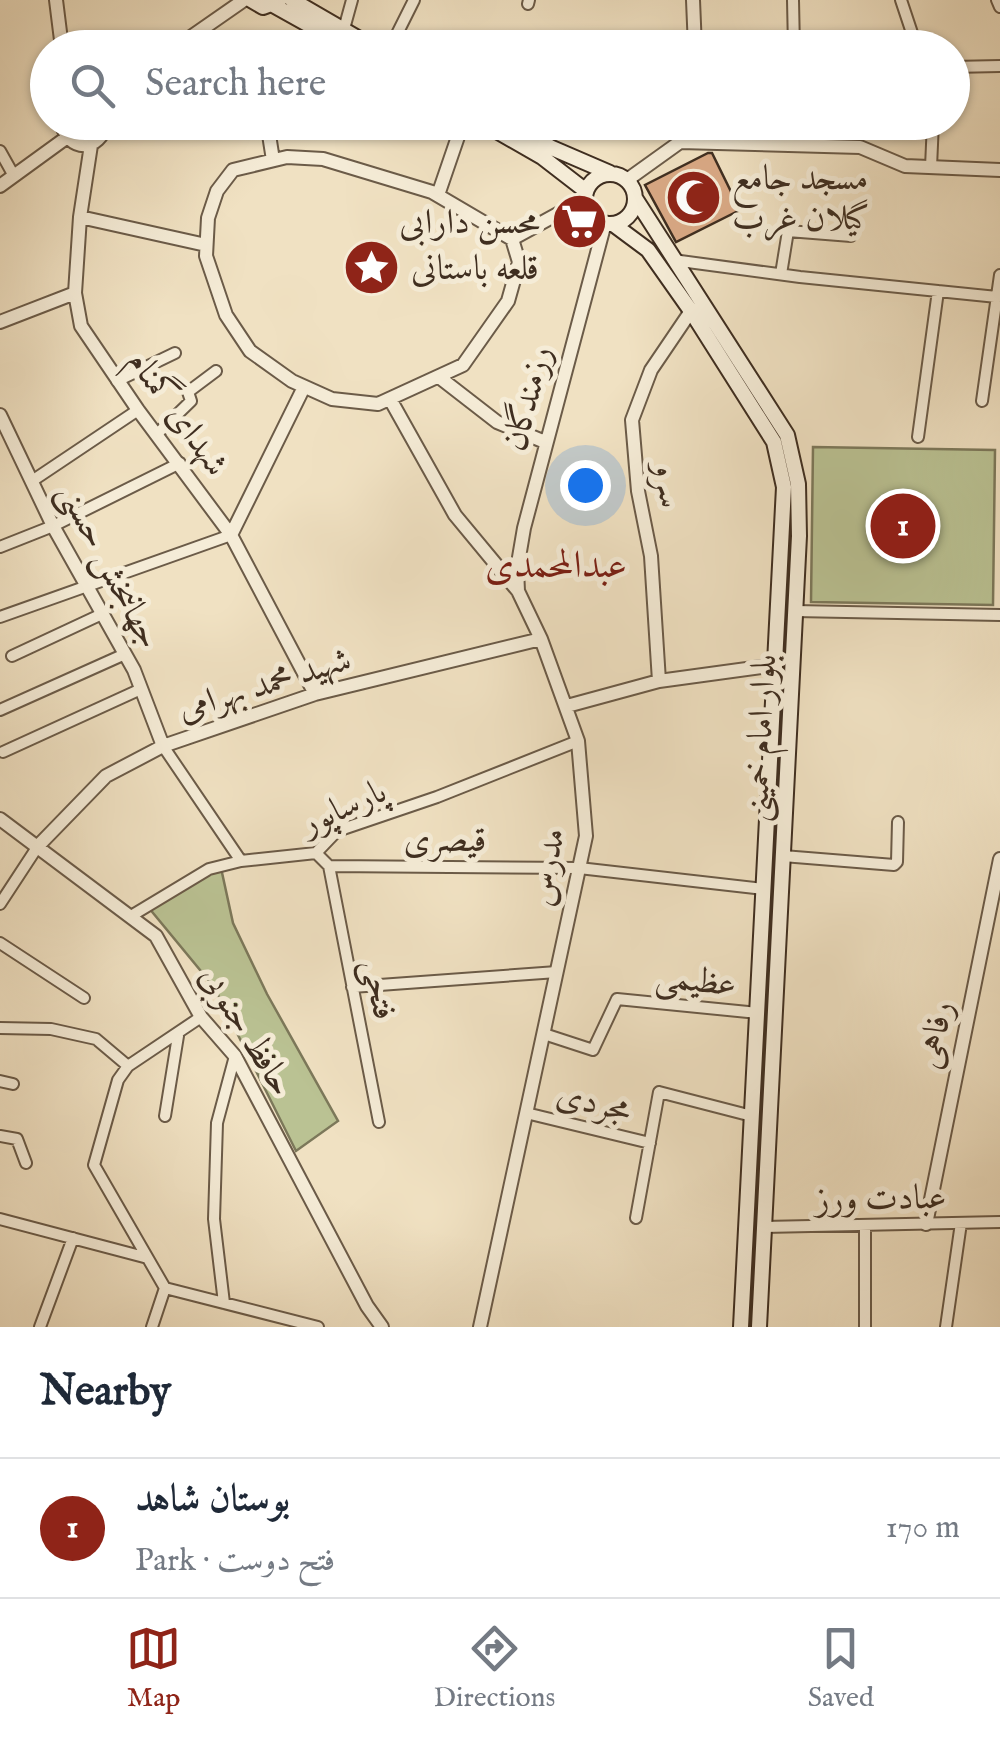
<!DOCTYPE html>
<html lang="en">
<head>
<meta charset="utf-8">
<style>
  :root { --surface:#fff; --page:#f2f2f3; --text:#1f2937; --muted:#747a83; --line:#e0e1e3; --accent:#8f2418 }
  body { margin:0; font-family:"IM FELL English",Amiri,serif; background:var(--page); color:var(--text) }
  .you { position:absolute; left:585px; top:485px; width:35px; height:35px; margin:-25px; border:8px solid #fff; border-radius:50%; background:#1a73e8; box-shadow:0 0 0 15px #1a73e833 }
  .badge { display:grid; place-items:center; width:65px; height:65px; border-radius:50%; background:var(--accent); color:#fff; font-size:32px; font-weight:700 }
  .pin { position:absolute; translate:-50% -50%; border:5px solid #fff; box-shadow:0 2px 10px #0006 }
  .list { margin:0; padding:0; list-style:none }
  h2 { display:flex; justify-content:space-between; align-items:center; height:130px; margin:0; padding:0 40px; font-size:42px }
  h2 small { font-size:32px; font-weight:400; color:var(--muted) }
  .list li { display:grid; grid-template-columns:65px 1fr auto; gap:30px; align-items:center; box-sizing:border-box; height:140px; padding:0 40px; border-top:2px solid var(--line) }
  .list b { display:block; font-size:38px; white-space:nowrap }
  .list p { margin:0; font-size:32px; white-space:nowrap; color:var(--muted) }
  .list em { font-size:32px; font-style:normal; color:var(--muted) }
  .icon { flex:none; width:55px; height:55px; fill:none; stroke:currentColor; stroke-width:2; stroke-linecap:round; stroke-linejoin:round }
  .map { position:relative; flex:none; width:1000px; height:1327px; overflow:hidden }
  .search { position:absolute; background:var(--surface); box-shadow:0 2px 8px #0004; left:30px; right:30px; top:30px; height:110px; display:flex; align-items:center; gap:25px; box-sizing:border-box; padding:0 35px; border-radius:55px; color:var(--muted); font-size:38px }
  .sheet { height:270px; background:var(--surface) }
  nav { display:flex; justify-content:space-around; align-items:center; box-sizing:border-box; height:140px; border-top:2px solid var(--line); background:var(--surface); font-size:28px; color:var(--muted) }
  nav a { display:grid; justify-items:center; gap:5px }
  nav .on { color:var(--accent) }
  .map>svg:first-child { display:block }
</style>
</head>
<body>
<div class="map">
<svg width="1000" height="1327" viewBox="0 0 1000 1327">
  <rect width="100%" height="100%" fill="#f0e1c2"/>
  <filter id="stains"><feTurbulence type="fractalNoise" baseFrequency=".002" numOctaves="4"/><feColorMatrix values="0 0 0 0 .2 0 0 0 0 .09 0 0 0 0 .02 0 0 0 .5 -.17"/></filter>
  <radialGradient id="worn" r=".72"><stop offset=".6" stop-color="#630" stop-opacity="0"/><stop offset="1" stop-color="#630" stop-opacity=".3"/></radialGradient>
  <path fill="#bac293" stroke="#7c785a" stroke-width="2.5" d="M 813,447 L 995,450 L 993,605 L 811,602 Z
    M 221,868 L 233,923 L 267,994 L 338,1121 L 296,1151 L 214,987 L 144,902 Z"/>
  <path fill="#d8a884" stroke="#3f2e20" stroke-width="2.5" d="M 708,153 L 712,153 L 740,210 L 676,242 L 645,185 Z"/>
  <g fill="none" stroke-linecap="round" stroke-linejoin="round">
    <defs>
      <path id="minor" d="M 793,0 L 794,48
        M 901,0 L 917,48
        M 997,0 L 1000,7
        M 528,4 L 529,0
        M 344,29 L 352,0
        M 390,48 L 414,0
        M 952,67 L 1000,66
        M 793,145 L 795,122
        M 0,151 L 14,176
        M 931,167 L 933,122
        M 673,260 L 800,277 L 997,297
        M 781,274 L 788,231 L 851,236
        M 117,381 L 175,353
        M 982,401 L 1000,275
        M 157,434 L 191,401 L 188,392 L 216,371
        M 918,437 L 938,291
        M 32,481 L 138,410
        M 0,547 L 53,526 L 180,463
        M 795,611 L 1000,615
        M 0,617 L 231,535
        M 12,656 L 102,614
        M 0,710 L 125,654
        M 163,746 L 241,861
        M 3,752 L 141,689
        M 316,853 L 329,866 L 579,868 L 764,889
        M 783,856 L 894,865 L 897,862 L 898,822
        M 329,866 L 379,1122
        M 0,904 L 38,846
        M 131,916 L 209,869 L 241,861 L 316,853 L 337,831 L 437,797 L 578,741
        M 0,943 L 84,998
        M 352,987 L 557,972
        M 201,1017 L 128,1066 L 118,1080 L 94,1165 L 165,1288 L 318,1327
        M 0,1028 L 51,1029 L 96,1039 L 128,1066
        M 544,1034 L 593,1050 L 617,999 L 758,1013
        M 0,1081 L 13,1084
        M 526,1113 L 650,1143
        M 165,1116 L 178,1036
        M 0,1136 L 17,1139 L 26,1163
        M 636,1218 L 659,1092 L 752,1116
        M 0,1219 L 144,1257
        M 865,1225 L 865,1327
        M 764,1227 L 1000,1222
        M 224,1303 L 214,1219 L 217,1123 L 235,1056
        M 40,1327 L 73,1238
        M 152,1327 L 165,1288
        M 946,1327 L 961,1223"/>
      <path id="tertiary" d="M 56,0 L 62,48
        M 693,0 L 695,48
        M 175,48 L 244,0
        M 61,122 C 68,153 100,153 107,122
        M 267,122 L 273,160
        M 680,142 L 860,147 L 905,166 L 1000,170
        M 91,145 L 80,217 L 75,293 L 81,326 L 138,410 L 231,535 L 315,694
        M 627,180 L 680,142 L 688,122
        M 0,186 L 66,138
        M 438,195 L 463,122
        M 80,217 L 206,245
        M 512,239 L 519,262 L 508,301 L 463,365 L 378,404 L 332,399 L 292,381 L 250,351 L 226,315 L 206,256 L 208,218 L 217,191 L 233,170 L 287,157 L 323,159 L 432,192 L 512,239 L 585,199
        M 0,322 L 75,293
        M 439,377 L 497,422 L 545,442
        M 390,399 L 455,515 L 518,591 L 541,639 L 578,741 L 586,836 L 480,1327
        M 0,415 L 53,526 L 134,670 L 163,746
        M 231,535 L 304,387
        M 518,591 L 517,569 L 524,528 L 605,223
        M 659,681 L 651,556 L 638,491 L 632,420 L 651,370 L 691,311
        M 567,706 L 659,681 L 776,665
        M 0,819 L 156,936 L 201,1017 L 235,1056 L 367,1306 L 382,1327
        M 38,846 L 106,776 L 163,746 L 315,694 L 541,639
        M 926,1224 L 1000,859"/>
      <path id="secondary" d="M 251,0 L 263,7 L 279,1
        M 292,0 L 375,48
        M 273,5 L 350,48
        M 481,122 L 542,157 L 586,191
        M 507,122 L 552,148 L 610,173
        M585 199a25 25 0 1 1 50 0a25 25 0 1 1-50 0Z
        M 635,198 L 787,435 L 798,484 L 799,536 L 759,1327
        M 613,224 L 648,250 L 691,311 L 774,442 L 784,487 L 741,1327"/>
    </defs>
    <use href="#minor" stroke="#6b5b48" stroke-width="14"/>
    <use href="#tertiary" stroke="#6b5b48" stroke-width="16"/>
    <use href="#secondary" stroke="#3f2e20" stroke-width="18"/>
    <use href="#minor" stroke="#f5ecd7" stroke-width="10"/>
    <use href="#tertiary" stroke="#f5ecd7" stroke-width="12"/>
    <use href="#secondary" stroke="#f5ecd7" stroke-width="14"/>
  </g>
  <defs>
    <symbol id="mosque-disc" viewBox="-11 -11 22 22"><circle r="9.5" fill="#8f2418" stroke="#f5ecd7"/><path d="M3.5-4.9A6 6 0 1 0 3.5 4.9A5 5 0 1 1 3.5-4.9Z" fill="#fff"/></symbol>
    <symbol id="supermarket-disc" viewBox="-11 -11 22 22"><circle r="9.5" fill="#8f2418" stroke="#f5ecd7"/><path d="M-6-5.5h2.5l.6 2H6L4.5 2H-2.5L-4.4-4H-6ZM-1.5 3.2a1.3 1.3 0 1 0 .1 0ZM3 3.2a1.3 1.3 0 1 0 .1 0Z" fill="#fff"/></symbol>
    <symbol id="sight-disc" viewBox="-11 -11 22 22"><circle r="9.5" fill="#8f2418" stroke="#f5ecd7"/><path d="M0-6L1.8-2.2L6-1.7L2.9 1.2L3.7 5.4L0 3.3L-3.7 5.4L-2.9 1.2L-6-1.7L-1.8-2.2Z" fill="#fff"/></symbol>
  </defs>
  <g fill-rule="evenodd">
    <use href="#mosque-disc" x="662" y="166" width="63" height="63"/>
    <use href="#supermarket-disc" x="548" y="190" width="63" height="63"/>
    <use href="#sight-disc" x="340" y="236" width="63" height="63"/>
  </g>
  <g text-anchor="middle" stroke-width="10" stroke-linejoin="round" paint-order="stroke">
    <g font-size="35" fill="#3f2e20" stroke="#f5ecd7" text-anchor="start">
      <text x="732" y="189">مسجد جامع<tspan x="732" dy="40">گیلان غرب</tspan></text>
      <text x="540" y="233" text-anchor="end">محسن دارابی</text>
      <text x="411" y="279">قلعه باستانی</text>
    </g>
    <g font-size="35" fill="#3f2e20" stroke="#f5ecd7">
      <text transform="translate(526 398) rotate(-75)" y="12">رزمندگان</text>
      <text transform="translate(179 412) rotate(54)" y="12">شهدای گمنام</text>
      <text transform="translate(670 485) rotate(82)" y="12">سرو</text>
      <text transform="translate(111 565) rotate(62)" y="12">جهانبخش حسنی</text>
      <text transform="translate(264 683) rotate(-17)" y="12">شهید محمد بهرامی</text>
      <text transform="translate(759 738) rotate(-87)" y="12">بلوار امام خمینی</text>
      <text transform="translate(343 806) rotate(-24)" y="12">پارساپور</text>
      <text x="445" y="851">قیصری</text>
      <text transform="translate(546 867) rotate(-81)" y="12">مدرس</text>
      <text transform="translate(696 979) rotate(6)" y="12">عظیمی</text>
      <text transform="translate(381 989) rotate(79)" y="12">فتحی</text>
      <text transform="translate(248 1030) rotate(58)" y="12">حافظ جنوبی</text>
      <text transform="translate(934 1035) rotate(-79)" y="12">رفاهی</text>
      <text transform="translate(594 1101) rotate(13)" y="12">مجردی</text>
      <text transform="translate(881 1197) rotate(-1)" y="12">عبادت ورز</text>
    </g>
    <g font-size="38" fill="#7a1f14" stroke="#f5ecd7">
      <text x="556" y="577">عبدالمحمدی</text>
    </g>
  </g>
  <rect width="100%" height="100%" filter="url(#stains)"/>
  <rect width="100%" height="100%" fill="url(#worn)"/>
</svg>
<div class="you"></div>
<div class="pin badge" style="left:903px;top:526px">1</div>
<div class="search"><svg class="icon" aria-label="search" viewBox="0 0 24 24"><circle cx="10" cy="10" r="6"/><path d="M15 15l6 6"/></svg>Search here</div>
</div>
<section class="sheet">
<h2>Nearby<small></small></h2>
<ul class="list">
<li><span class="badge">1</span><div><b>بوستان شاهد</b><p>Park · فتح دوست</p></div><em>170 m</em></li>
</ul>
</section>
<nav>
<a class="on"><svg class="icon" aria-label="map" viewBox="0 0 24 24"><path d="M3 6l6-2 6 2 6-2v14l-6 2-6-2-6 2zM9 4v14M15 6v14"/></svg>Map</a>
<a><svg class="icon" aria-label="directions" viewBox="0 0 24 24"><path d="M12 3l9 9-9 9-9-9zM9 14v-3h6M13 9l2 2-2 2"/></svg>Directions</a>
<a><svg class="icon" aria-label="saved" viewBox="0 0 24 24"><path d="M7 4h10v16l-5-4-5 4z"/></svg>Saved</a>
</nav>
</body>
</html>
